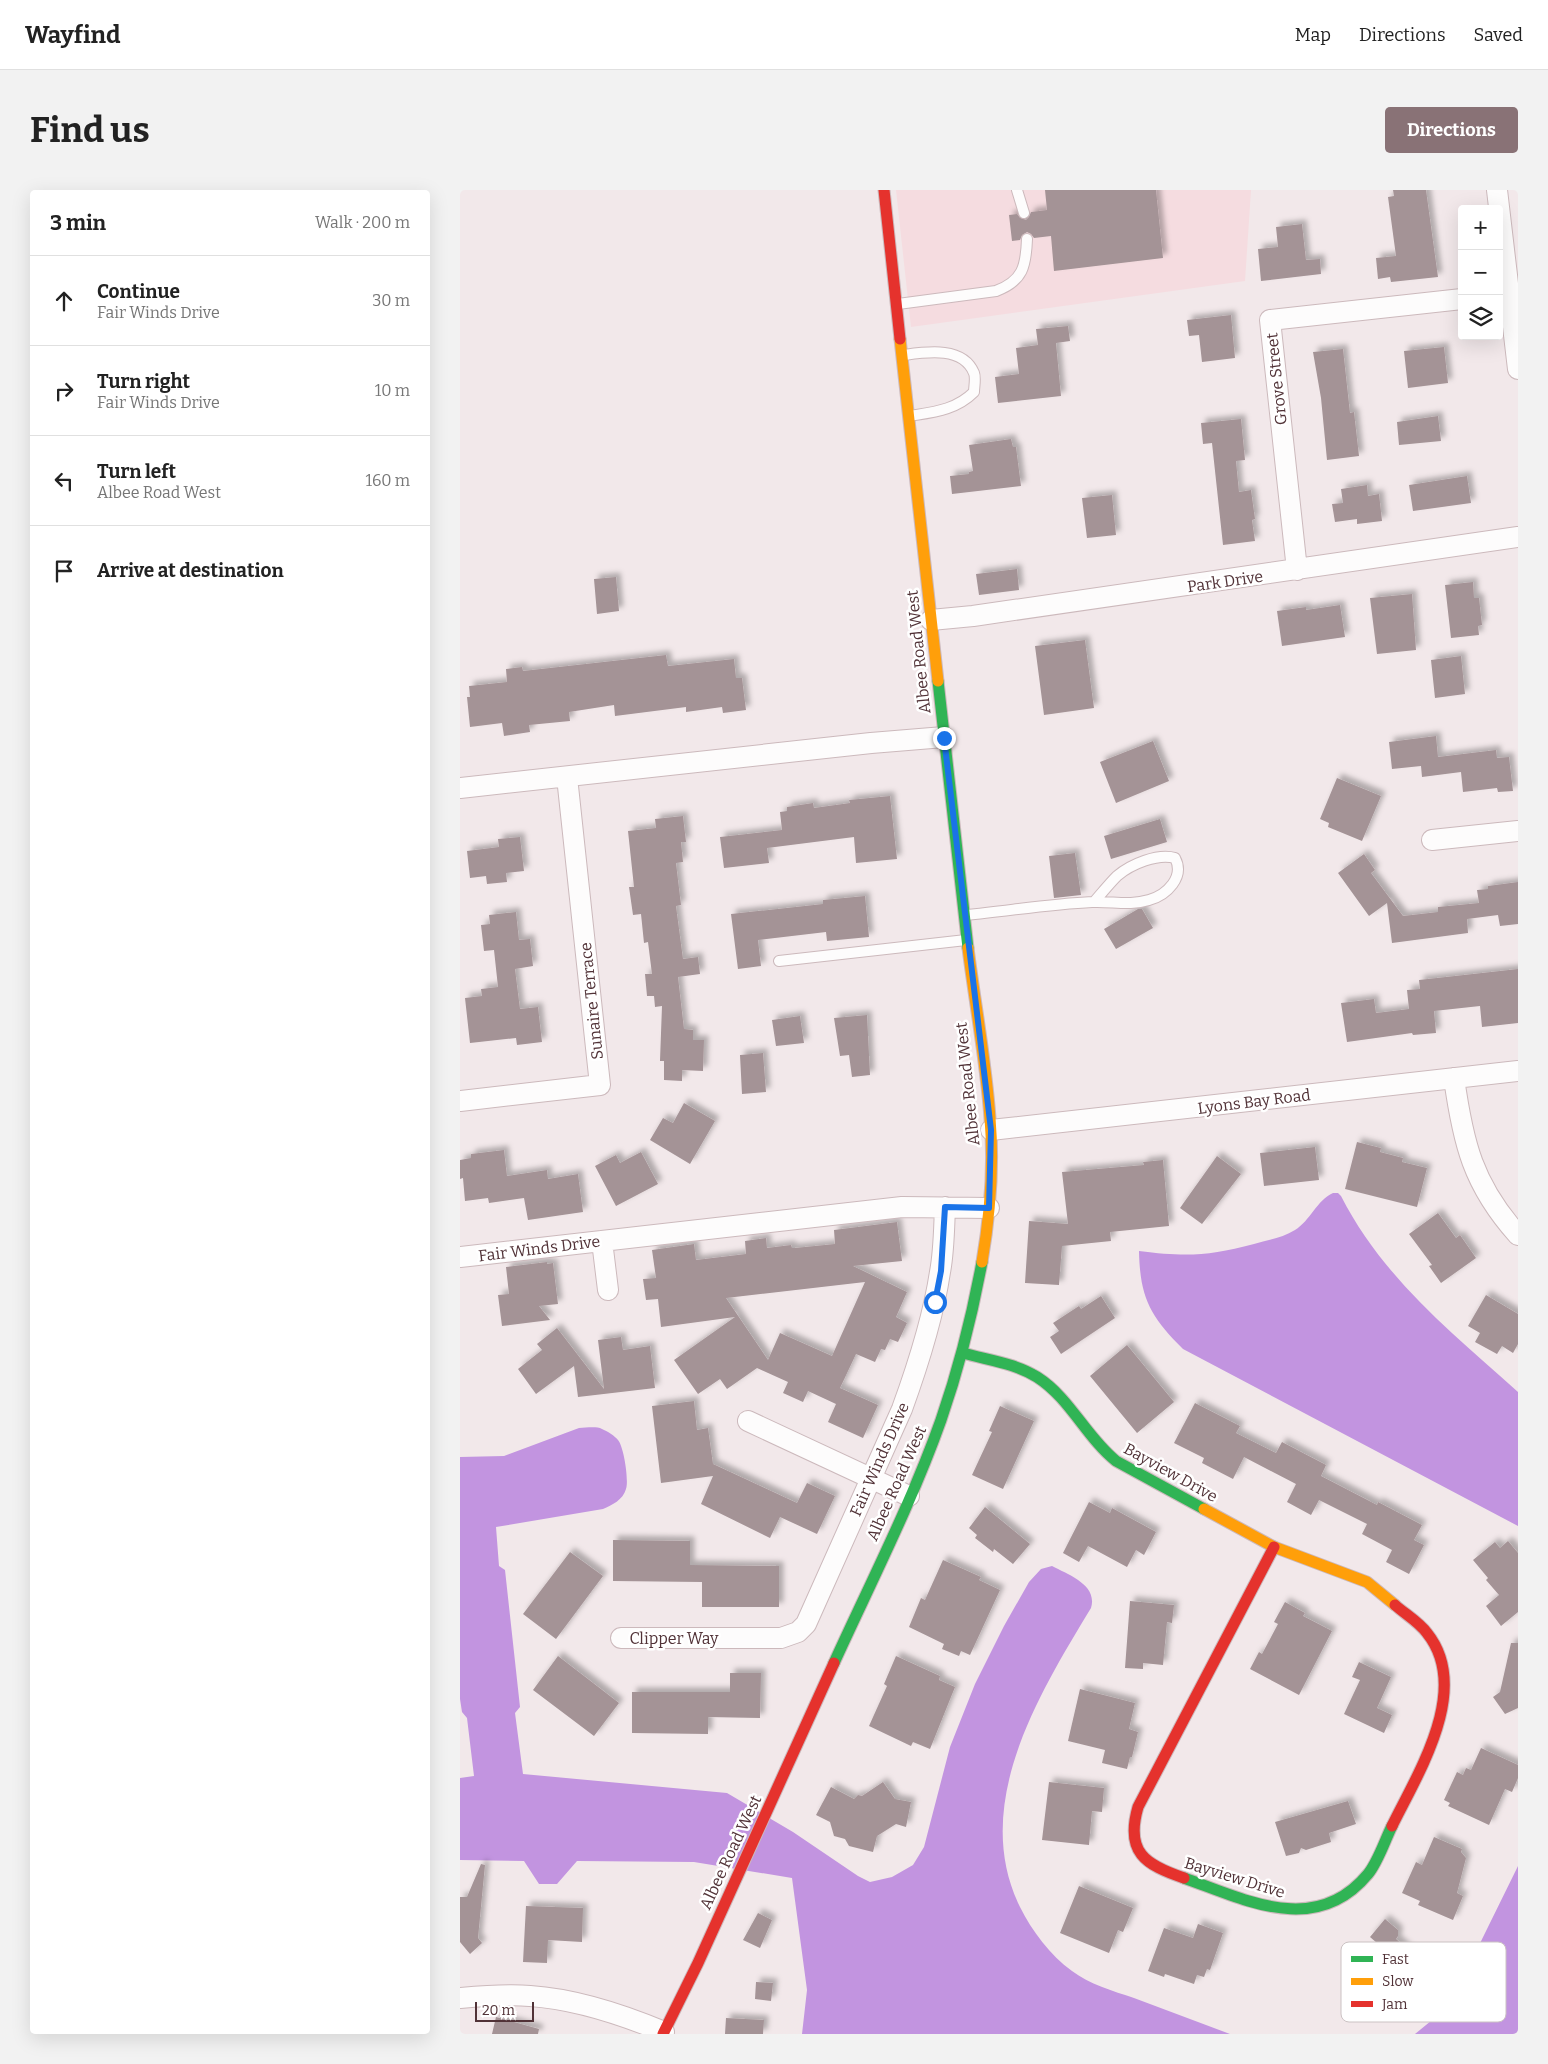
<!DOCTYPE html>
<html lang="en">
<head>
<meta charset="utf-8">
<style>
  :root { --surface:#fff; --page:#f2f2f2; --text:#222; --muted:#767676; --line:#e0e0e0; --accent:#897276 }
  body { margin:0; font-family:Bitter,serif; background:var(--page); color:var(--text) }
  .controls { position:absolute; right:15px; top:15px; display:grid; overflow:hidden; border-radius:5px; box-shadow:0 5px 20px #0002 }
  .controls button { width:45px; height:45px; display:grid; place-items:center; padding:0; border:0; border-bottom:1px solid var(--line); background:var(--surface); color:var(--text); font:25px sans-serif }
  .scale { position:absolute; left:15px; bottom:12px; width:59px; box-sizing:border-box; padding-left:5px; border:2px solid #513237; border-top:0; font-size:14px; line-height:18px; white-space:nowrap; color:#513237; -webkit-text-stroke:4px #fff; paint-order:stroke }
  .stop { position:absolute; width:15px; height:15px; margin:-11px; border:4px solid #1a73e8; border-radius:50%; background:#fff }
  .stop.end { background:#1a73e8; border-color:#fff; box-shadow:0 1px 5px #0008 }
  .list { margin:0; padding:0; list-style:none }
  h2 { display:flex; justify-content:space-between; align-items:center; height:65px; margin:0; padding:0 20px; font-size:21px }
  h2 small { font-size:16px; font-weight:400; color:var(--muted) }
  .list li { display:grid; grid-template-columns:32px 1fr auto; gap:15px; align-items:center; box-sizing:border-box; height:90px; padding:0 20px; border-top:1px solid var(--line) }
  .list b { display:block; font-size:19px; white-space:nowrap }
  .list p { margin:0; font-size:16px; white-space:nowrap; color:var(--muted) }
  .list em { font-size:16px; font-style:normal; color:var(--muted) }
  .icon { flex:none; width:28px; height:28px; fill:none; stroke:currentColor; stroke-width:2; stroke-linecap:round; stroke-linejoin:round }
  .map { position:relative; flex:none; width:1058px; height:1844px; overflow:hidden; border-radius:5px }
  header { display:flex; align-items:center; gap:30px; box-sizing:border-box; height:70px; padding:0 25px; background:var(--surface); border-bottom:1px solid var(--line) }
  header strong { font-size:24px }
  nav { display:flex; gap:28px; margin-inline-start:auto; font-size:18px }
  .intro { display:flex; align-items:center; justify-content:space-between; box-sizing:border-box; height:120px; padding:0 30px }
  h1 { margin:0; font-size:35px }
  .button { padding:12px 22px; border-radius:5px; background:var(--accent); color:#fff; font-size:18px; font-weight:700 }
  main { display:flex; gap:30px; padding:0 30px }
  aside { flex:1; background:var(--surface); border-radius:5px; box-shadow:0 5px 20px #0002 }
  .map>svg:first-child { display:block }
</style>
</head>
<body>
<header>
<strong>Wayfind</strong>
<nav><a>Map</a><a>Directions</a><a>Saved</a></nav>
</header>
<div class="intro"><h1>Find us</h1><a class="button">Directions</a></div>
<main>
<aside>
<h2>3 min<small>Walk · 200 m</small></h2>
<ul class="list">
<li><svg class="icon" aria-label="ahead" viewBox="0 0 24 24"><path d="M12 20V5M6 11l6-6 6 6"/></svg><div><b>Continue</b><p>Fair Winds Drive</p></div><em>30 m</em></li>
<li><svg class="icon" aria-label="right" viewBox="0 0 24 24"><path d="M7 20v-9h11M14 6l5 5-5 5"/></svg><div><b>Turn right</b><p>Fair Winds Drive</p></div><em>10 m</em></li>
<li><svg class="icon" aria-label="left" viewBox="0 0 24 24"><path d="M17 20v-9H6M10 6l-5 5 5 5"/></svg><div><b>Turn left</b><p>Albee Road West</p></div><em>160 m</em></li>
<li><svg class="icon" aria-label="arrive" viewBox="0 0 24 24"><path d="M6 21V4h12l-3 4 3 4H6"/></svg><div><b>Arrive at destination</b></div></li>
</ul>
</aside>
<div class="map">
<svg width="1058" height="1844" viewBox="0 0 1058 1844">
  <defs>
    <filter id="shadow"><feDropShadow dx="4.5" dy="-4.5" stdDeviation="2.5" flood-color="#0004"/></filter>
  </defs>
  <rect width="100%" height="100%" fill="#f2e8ea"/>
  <path fill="#f5dce0" d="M 436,0 L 791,0 L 785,91 L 451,137 Z"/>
  <path fill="#c294e0" d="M 873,1003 L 878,1003 L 881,1006 C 923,1088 991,1142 1058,1202 L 1058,1336 L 723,1159 C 690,1126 680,1108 679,1061 C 726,1067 749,1066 794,1054 C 808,1050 822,1048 835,1040 C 850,1031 857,1010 873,1003 Z
    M 119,1238 C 126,1238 136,1236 142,1239 C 147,1241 155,1246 158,1250 C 164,1257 169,1291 166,1299 C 163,1310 152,1315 143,1319 L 36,1337 L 39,1376 L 45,1380 L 60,1517 L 55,1523 L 63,1584 L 267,1603 L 333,1642 L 398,1686 L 410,1692 L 432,1687 L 453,1675 L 464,1657 L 490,1557 L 515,1494 L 544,1436 L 569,1392 L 581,1379 L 592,1376 C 609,1385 638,1395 631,1418 C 579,1504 510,1615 560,1717 C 572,1741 590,1765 612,1781 C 629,1794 653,1801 674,1808 C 706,1820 738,1832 770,1844 L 342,1844 L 347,1800 L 332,1688 L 234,1672 L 117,1671 L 97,1694 L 79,1694 L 64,1671 L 0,1670 L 0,1588 L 14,1586 L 7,1528 L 2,1522 L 0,1509 L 0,1267 L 44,1266 Z
    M 1058,1676 L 1058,1844 L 955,1844 L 977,1826 L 997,1800 Z"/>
  <path fill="#a49396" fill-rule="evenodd" filter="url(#shadow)" d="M 585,0 L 696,0 L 703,68 L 594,81 L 591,46 L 574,48 L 571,44 L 567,42 L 562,45 L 560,50 L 552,51 L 549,25 L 557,24 L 560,28 L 566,30 L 569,27 L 571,22 L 587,20 Z
    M 933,0 L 966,0 L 978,87 L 931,92 L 930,87 L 918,89 L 916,68 L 936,66 L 928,7 L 934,6 Z
    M 842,34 L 846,70 L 860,69 L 861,84 L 801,91 L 798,59 L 818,57 L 816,37 Z
    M 771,125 L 775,168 L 742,172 L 739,145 L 729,146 L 727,130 Z
    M 608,136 L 610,151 L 596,153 L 601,206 L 538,213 L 535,187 L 559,184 L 556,158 L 578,155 L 576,139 Z
    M 984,157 L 988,193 L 948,198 L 944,161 Z
    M 883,159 L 890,223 L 894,222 L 899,266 L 867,270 L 861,208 L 853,162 Z
    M 978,226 L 981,251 L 939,255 L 937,232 Z
    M 781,229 L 785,270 L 776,271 L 779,302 L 791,300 L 795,329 L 792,330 L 795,351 L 763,355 L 752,253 L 743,254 L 741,233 Z
    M 551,249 L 553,257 L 556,257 L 561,296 L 492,304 L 490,286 L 509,284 L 509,282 L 513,281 L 509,255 Z
    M 1007,286 L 1011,313 L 953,321 L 949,295 Z
    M 907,295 L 908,306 L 919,304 L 922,331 L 897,334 L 897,329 L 875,332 L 872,314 L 883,313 L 881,299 Z
    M 652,305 L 656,345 L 627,348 L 622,308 Z
    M 557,379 L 559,400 L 519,405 L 516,384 Z
    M 156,387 L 159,421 L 137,424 L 134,389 Z
    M 1013,392 L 1014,408 L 1019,408 L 1022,435 L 1018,436 L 1019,445 L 991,448 L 985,395 Z
    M 952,404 L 956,460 L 917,464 L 910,408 Z
    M 880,415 L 885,447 L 822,456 L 817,421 L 846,417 L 846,420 Z
    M 625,450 L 634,518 L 584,525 L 575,456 Z
    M 206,465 L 208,476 L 274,469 L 276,488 L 282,488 L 286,520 L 263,523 L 262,517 L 226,522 L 226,517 L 155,526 L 154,515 L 109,522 L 110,531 L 69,535 L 70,542 L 44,546 L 42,533 L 10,537 L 7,507 L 10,507 L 9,496 L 47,492 L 46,479 L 62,477 L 63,481 Z
    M 1001,466 L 1005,504 L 975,508 L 971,470 Z
    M 976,546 L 978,567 L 1036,560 L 1037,568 L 1049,567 L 1053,601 L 1038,602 L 1037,598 L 1003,602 L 1001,582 L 962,587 L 961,576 L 932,579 L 929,552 Z
    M 693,551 L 709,591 L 656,613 L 640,572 Z
    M 877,588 L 921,606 L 902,651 L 868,637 L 869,633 L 860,629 Z
    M 430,606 L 437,669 L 396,673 L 394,647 L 307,658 L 309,673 L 264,678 L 260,647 L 322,640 L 320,622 L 327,621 L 327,617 L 353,613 L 354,618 L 390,613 L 389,610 Z
    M 223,626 L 226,652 L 221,652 L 223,672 L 216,673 L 221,715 L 216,716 L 223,769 L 238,767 L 240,784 L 218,787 L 224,839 L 233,840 L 233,850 L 244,850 L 243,881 L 222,880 L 222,891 L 204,890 L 204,871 L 200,871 L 202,816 L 195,817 L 194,806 L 187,806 L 185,784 L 192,784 L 188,752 L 184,753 L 181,724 L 173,725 L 169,697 L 174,697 L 168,641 L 196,638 L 195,629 Z
    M 700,629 L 707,652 L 651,669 L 644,646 Z
    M 60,647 L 64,681 L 46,683 L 47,692 L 27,694 L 26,686 L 10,688 L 7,661 L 39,657 L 38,649 Z
    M 615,663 L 621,705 L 594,708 L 589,666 Z
    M 904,664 L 915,680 L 911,683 L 943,726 L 978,722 L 978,717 L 1019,713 L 1017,700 L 1028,699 L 1028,696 L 1058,692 L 1058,734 L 1040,736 L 1038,725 L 1007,729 L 1008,743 L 932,753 L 927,713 L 909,726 L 878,683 Z
    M 405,706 L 409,747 L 367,751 L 366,742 L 298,750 L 301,776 L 278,779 L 271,724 L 363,714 L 363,710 Z
    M 678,719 L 682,719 L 693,738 L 656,759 L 644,739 Z
    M 56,722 L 59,750 L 70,749 L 73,776 L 55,779 L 60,819 L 78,817 L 82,852 L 57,855 L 56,848 L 10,853 L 5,808 L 22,806 L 21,799 L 38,797 L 34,760 L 24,761 L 21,735 L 30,734 L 29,725 Z
    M 1058,779 L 1058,833 L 1022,837 L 1020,816 L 974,821 L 976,843 L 953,845 L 952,843 L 887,852 L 881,813 L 914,809 L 916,823 L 949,819 L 947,800 L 960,799 L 959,790 Z
    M 407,825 L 410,885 L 392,887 L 389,865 L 380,866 L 374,828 Z
    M 340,826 L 344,853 L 316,856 L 312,830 Z
    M 303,863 L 306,902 L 282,904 L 280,865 Z
    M 224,913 L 255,931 L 230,974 L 190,950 L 203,928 L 213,933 Z
    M 897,952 L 921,958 L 920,962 L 943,968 L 942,972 L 967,978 L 957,1017 L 885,999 Z
    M 855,957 L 859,990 L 804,996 L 800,963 Z
    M 44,960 L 47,986 L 87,980 L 88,989 L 118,984 L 123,1022 L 68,1030 L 64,1008 L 29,1013 L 28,1008 L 5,1011 L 3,988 L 0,989 L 0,970 L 11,968 L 11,964 Z
    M 181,962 L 198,994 L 156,1016 L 135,976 L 156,965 L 160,973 Z
    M 757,966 L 781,984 L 742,1034 L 720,1018 Z
    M 703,970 L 709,1036 L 650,1042 L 651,1051 L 602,1056 L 599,1095 L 565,1093 L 569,1031 L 608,1034 L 602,982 L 684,975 L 683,972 Z
    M 978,1023 L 996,1048 L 1000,1045 L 1016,1068 L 981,1093 L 969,1076 L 972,1075 L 949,1044 Z
    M 437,1032 L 442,1071 L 393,1076 L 447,1102 L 436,1127 L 447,1133 L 438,1152 L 430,1149 L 425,1160 L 421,1159 L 415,1172 L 396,1164 L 380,1198 L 418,1215 L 403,1248 L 368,1232 L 376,1214 L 348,1201 L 343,1212 L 323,1203 L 328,1192 L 297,1178 L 267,1199 L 260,1189 L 238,1204 L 214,1170 L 275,1127 L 201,1137 L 198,1109 L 186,1110 L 183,1089 L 196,1088 L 192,1060 L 234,1054 L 236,1070 L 286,1064 L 285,1051 L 306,1048 L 307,1058 L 331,1055 L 332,1058 L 335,1058 L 375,1054 L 374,1040 ZM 405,1092 L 372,1166 L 320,1143 L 308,1170 L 266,1108 Z
    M 87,1072 L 87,1074 L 93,1073 L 98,1114 L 79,1116 L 90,1130 L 42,1136 L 38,1105 L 49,1104 L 46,1077 Z
    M 1026,1105 L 1058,1124 L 1058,1154 L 1053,1163 L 1042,1156 L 1037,1164 L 1015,1152 L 1020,1143 L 1008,1136 Z
    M 641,1106 L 655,1128 L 601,1164 L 590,1147 L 599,1141 L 593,1133 L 619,1116 L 621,1119 Z
    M 97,1138 L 144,1199 L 138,1150 L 161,1147 L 163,1160 L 190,1156 L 195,1198 L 118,1207 L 114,1176 L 76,1204 L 58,1179 L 82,1160 L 77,1154 Z
    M 667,1155 L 714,1212 L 677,1243 L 630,1186 Z
    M 234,1211 L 237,1240 L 248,1238 L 253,1274 L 337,1313 L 347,1293 L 375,1306 L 357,1344 L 320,1327 L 310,1348 L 241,1314 L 253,1286 L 201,1293 L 192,1216 Z
    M 735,1213 L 780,1236 L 776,1243 L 816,1263 L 822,1252 L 866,1275 L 861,1286 L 917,1315 L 918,1312 L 962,1335 L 954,1350 L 964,1355 L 949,1384 L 926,1372 L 932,1360 L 902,1344 L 907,1334 L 859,1310 L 851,1325 L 827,1312 L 836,1294 L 784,1267 L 773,1289 L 742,1273 L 744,1268 L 714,1253 Z
    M 540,1216 L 574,1231 L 543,1299 L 512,1285 L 532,1242 L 529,1241 Z
    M 629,1312 L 650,1323 L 652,1318 L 696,1342 L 684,1365 L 676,1360 L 667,1377 L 628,1356 L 619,1372 L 603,1363 Z
    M 525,1317 L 570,1354 L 553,1374 L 534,1359 L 533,1362 L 515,1348 L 517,1345 L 509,1338 Z
    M 153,1350 L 230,1351 L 230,1375 L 319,1376 L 319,1417 L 242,1417 L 242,1392 L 153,1391 Z
    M 1048,1351 L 1058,1363 L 1058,1422 L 1041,1436 L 1026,1416 L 1039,1405 L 1026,1390 L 1028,1388 L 1013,1370 L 1035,1352 L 1040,1358 Z
    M 110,1362 L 143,1386 L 96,1449 L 63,1424 Z
    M 483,1370 L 521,1387 L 519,1390 L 540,1400 L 510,1465 L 501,1461 L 499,1466 L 482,1459 L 484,1454 L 449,1437 L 461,1408 L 465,1410 Z
    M 670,1411 L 714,1415 L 712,1433 L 707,1432 L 703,1475 L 683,1473 L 683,1479 L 665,1478 Z
    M 825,1412 L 845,1423 L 843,1426 L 872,1441 L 839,1505 L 790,1479 L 799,1462 L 802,1464 L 818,1434 L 814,1432 Z
    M 1051,1453 L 1058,1453 L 1058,1518 L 1045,1524 L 1033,1507 L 1040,1502 Z
    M 98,1466 L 159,1513 L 134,1546 L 73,1500 Z
    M 436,1466 L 480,1486 L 479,1490 L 495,1497 L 470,1559 L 453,1552 L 451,1556 L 409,1536 L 427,1496 L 424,1494 Z
    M 899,1472 L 931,1487 L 917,1518 L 932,1525 L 924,1543 L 884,1524 L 900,1490 L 892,1487 Z
    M 270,1483 L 301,1483 L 300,1528 L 248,1527 L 248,1544 L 172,1543 L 172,1502 L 270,1502 Z
    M 620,1499 L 675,1513 L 669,1539 L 678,1542 L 672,1567 L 670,1567 L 667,1579 L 642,1573 L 645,1560 L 608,1551 Z
    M 1021,1558 L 1058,1575 L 1058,1588 L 1052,1602 L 1045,1599 L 1029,1635 L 988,1616 L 990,1613 L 984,1610 L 997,1582 L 1003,1585 L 1006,1578 L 1011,1580 Z
    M 423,1592 L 435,1609 L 451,1612 L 446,1637 L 436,1634 L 417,1646 L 413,1662 L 389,1656 L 385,1649 L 374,1646 L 370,1632 L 356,1625 L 371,1597 L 394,1609 L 398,1605 L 402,1606 Z
    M 589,1592 L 644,1598 L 642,1622 L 632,1621 L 629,1655 L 582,1650 Z
    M 888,1611 L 896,1634 L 869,1643 L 871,1652 L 846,1660 L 841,1658 L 839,1663 L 826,1666 L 815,1632 Z
    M 974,1647 L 1002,1659 L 1001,1662 L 1006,1668 L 997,1703 L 1003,1706 L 993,1730 L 958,1715 L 960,1711 L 942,1703 L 956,1672 L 962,1675 Z
    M 21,1674 L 25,1675 L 18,1748 L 22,1753 L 10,1764 L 0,1752 L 0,1707 L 7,1707 Z
    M 619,1696 L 673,1718 L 663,1742 L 658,1740 L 649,1763 L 600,1743 Z
    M 66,1716 L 123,1718 L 122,1752 L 88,1750 L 87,1773 L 63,1772 Z
    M 298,1723 L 312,1730 L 300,1758 L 283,1750 Z
    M 925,1729 L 938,1740 L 938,1746 L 936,1749 L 952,1763 L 939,1779 L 944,1784 L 920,1813 L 889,1787 L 917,1753 L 910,1747 Z
    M 738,1734 L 763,1743 L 750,1780 L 747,1779 L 744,1787 L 737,1785 L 734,1794 L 705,1784 L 704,1787 L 688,1781 L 704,1738 L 733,1748 Z
    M 296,1792 L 313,1793 L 311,1811 L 295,1809 Z
    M 36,1827 L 79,1839 L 78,1844 L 32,1844 Z
    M 266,1828 L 304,1830 L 303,1844 L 265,1844 Z"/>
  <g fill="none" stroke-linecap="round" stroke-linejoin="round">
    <defs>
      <path id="lane" d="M 557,0 L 564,23
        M 438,114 L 536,101 C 563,91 566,76 567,49
        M 444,165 C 466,162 503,156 514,183 C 516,188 514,197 514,202 C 496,220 474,222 450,226
        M 506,725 C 548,721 590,714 632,712 C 652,711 670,716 689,710 C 707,705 725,687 715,668 C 698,663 671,674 657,686 C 649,694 641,704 634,712
        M 319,771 L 506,750"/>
      <path id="street" d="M 1037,0 L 1058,179
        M 837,380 L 810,130 L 1002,109
        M 471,430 L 513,426 L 1058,347
        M 0,598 L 411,553 L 484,547
        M 972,650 L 1058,641
        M 994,888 C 1003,953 1013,995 1058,1045
        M 0,911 L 140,895 L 107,587
        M 531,940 L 1058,881
        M 142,1051 L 148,1100
        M 0,1067 L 442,1017 L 529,1018
        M 288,1231 L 449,1306
        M 161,1448 L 321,1448 L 338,1442 L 346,1434 L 442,1219 C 458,1175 473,1129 480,1082 C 484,1061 484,1039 485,1017
        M 0,1808 C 23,1806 46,1804 70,1806 C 116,1809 161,1824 204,1842"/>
      <path id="fast" d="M 478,491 L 508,758
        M 503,1163 C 527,1170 555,1173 577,1187 C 610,1208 626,1247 656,1271 L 744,1319
        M 374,1473 C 410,1394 452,1312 481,1230 C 499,1178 512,1126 522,1072
        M 724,1688 C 786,1710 856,1747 908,1684 C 918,1672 925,1650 932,1636"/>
      <path id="slow" d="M 440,149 L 478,491
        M 508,758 C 515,814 526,871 530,928 C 534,975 530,1025 522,1072
        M 744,1319 L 814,1357 L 907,1392 L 935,1415"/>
      <path id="jam" d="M 424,0 L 440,149
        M 932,1636 C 958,1583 1012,1499 967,1443 C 959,1432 945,1424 935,1415
        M 724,1688 C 685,1675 665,1662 678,1617 L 814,1357
        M 203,1844 L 238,1773 L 374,1473"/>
    </defs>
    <use href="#lane" stroke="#ccb9bc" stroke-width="12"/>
    <use href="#street" stroke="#ccb9bc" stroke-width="22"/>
    <use href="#fast" stroke="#ccb9bc" stroke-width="13"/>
    <use href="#slow" stroke="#ccb9bc" stroke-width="13"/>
    <use href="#jam" stroke="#ccb9bc" stroke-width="13"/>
    <use href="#lane" stroke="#fdfcfc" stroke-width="10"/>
    <use href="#street" stroke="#fdfcfc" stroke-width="20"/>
    <use href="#fast" stroke="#30b455" stroke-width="11"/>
    <use href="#slow" stroke="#ff9f0a" stroke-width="11"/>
    <use href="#jam" stroke="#e5322d" stroke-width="11"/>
  </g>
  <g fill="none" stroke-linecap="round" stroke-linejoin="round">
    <path stroke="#1a73e8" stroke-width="6" d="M 475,1112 L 481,1081 L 485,1017 L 529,1018 L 531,940 L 484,548"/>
  </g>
  <g text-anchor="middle" stroke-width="5" stroke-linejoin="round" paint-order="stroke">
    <g font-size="16" fill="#513237" stroke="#fff">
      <text transform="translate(816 189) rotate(-96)" y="6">Grove Street</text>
      <text transform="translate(765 391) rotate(-8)" y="6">Park Drive</text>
      <text transform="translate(458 462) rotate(-96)" y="6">Albee Road West</text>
      <text transform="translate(131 811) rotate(-96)" y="6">Sunaire Terrace</text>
      <text transform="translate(507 894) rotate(-96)" y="6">Albee Road West</text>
      <text transform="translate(794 911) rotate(-7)" y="6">Lyons Bay Road</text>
      <text transform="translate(79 1058) rotate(-7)" y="6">Fair Winds Drive</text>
      <text transform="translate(419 1269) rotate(-66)" y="6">Fair Winds Drive</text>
      <text transform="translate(711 1282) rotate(29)" y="6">Bayview Drive</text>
      <text transform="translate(436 1293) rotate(-66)" y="6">Albee Road West</text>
      <text x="214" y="1454">Clipper Way</text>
      <text transform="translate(270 1662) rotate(-65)" y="6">Albee Road West</text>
      <text transform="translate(775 1687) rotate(17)" y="6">Bayview Drive</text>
    </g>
  </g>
  <rect x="881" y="1752" width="165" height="80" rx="8" fill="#fff" stroke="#cbc2c3" stroke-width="1"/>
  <rect x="891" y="1766" width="22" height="6" fill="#30b455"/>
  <rect x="891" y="1788" width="22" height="7" fill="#ff9f0a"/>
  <rect x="891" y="1811" width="22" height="6" fill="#e5322d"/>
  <g font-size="14" fill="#513237">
    <text x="922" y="1774">Fast</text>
    <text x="922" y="1796">Slow</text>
    <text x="922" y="1819">Jam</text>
  </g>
</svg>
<div class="controls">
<button>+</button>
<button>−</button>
<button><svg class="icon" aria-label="layers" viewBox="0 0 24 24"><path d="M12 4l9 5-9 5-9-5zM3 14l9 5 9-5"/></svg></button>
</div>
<div class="scale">20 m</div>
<div class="stop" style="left:475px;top:1112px"></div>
<div class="stop end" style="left:484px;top:548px"></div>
</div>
</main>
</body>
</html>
